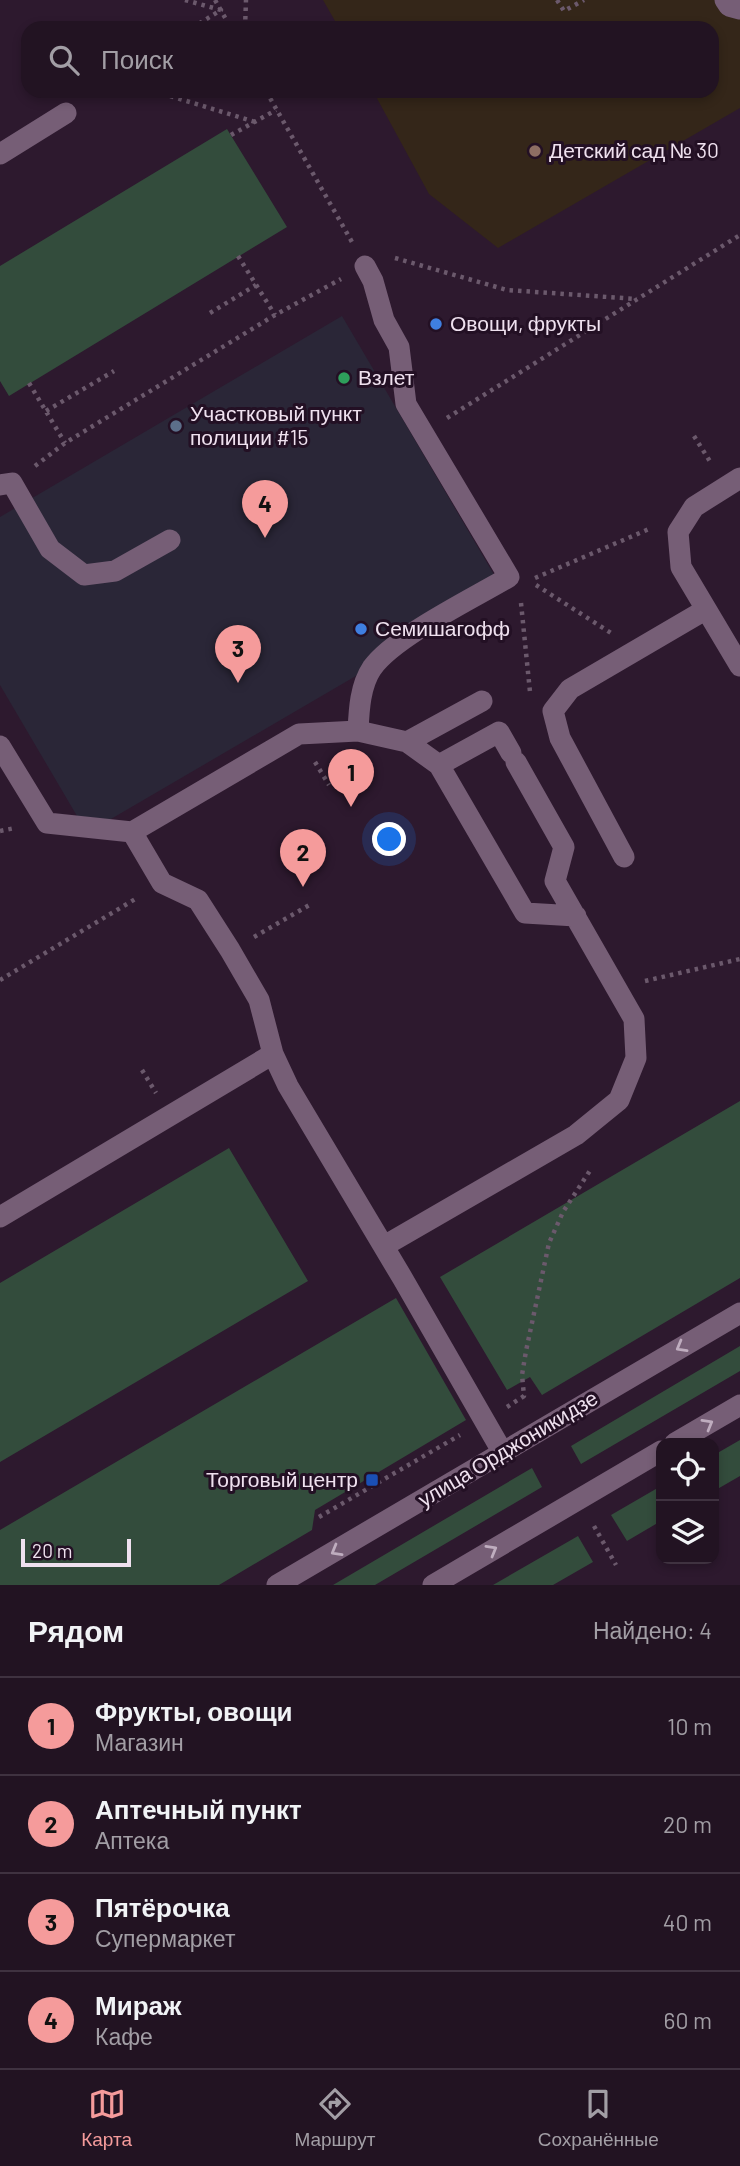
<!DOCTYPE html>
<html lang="ru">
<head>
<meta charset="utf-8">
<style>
  :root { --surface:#221322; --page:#2a1c2a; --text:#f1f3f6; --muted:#a29ea5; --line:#3f3240; --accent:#f59b9b }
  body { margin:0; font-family:Barlow,sans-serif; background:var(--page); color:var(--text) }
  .controls { position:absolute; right:21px; bottom:21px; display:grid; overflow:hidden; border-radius:14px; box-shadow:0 4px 10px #0003 }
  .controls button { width:63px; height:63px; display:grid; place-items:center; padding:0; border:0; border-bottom:2px solid var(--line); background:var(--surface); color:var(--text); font:35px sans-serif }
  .scale { position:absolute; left:21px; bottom:18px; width:110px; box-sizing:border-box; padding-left:7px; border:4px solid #efe1ef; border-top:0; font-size:19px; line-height:24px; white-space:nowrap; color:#efe1ef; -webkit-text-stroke:5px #231024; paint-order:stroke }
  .you { position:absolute; left:390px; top:840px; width:24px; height:24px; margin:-18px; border:5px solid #fff; border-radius:50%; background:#1a73e8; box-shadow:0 0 0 10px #1a73e833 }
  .badge { display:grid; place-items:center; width:46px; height:46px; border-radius:50%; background:var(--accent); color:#111; font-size:23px; font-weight:700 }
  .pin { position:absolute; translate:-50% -58px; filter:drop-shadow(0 2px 4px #0008) }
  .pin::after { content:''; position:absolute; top:37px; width:24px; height:21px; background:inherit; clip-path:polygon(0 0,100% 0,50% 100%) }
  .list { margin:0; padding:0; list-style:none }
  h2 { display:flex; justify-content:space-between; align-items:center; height:91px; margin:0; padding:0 28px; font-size:30px }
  h2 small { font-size:23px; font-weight:400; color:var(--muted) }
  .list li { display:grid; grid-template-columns:46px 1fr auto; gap:21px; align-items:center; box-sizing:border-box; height:98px; padding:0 28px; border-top:2px solid var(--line) }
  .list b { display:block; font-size:26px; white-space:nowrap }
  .list p { margin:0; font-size:23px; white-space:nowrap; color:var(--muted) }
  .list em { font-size:23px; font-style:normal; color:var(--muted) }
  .icon { flex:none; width:38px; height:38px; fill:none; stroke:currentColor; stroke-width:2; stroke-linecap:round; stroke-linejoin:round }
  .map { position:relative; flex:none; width:740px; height:1585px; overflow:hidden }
  .search { position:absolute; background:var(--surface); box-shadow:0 4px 10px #0003; left:21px; right:21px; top:21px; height:77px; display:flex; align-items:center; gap:18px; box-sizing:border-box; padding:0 24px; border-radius:21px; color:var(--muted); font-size:26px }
  .sheet { height:483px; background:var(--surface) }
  nav { display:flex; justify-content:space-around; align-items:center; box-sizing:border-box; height:98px; border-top:2px solid var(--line); background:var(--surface); font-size:19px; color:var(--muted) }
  nav a { display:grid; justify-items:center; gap:4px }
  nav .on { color:var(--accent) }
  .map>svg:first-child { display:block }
</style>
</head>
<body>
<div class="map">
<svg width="740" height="1585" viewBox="0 0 740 1585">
  <rect width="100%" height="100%" fill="#2d192e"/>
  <path fill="#2a2637" d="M 342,316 L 503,590 L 87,833 L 0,685 L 0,517 Z"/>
  <path fill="#342619" d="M 323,0 L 740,0 L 740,108 L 498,248 L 429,194 L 373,91 L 712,91 L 712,28 L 339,28 Z"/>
  <path fill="#334c3c" d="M 227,129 L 287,227 L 9,396 L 0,381 L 0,266 Z
    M 740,1101 L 740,1278 L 542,1395 L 530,1377 L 507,1390 L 440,1277 Z
    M 229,1148 L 308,1281 L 0,1462 L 0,1283 Z
    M 396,1298 L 466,1420 L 315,1510 L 312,1530 L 219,1585 L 0,1585 L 0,1530 Z
    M 740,1346 L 740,1371 L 581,1464 L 571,1446 Z
    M 740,1440 L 740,1476 L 714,1491 L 714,1455 Z
    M 532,1468 L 542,1487 L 375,1585 L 333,1585 Z
    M 661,1486 L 661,1521 L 627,1541 L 611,1515 Z
    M 578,1536 L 593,1562 L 553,1585 L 493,1585 Z"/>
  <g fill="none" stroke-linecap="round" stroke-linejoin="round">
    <path stroke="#6b596c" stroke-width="4.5" stroke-dasharray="3.5 5" stroke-linecap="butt" d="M 185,0 L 221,10 L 192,28
      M 215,0 L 231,28
      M 557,0 L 564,11 L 584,0
      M 245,28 L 246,0
      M 154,91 L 255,122
      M 266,91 L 352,242
      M 231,135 L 276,110
      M 238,256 L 275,315
      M 395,258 L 507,290 L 637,299
      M 210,313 L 256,285
      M 29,383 L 65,443
      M 46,411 L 114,371
      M 447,418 L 740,235
      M 694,436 L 711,463
      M 35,466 L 65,443 L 275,315 L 341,279
      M 535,578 L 649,529
      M 536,585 L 611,633
      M 521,603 L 530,692
      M 315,762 L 329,785
      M 0,831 L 15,828
      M 254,937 L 311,904
      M 0,980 L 137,898
      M 645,981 L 740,959
      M 142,1070 L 156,1093
      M 507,1407 L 524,1396 L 522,1375 L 526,1351 L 549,1243 L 563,1212 L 591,1169
      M 319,1517 L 460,1435
      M 594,1526 L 616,1565"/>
    <path stroke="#765e76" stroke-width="21" d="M 725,0 L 729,6 L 740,9
      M 0,154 L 66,113
      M 740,478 L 694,507 L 678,532 L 681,567 L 740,666
      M 0,485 L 12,483 L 50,549 L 84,575 L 115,571 L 170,540
      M 358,731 C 359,710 360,686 372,668 C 395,636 474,598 509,577 L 406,404 L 399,347 L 384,320 L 373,281 L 365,266
      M 407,742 L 482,701
      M 0,746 L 47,823 L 132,832 L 299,734 L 358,731 L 407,742 L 439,765 L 525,913 L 576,916
      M 439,765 L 499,732 L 511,753
      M 132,832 L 162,883 L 198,900 L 230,950 L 259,1000 L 273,1054 L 288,1086 L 403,1279 L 503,1453
      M 624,857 L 560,738 L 553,711 L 570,689 L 705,610
      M 0,1217 L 273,1054
      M 384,1246 L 576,1135 L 619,1100 L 636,1058 L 634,1019 L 555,881 L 564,847 L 516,762"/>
    <path stroke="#765e76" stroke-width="21" d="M 675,1443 L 740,1405
      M 277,1585 L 740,1313
      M 433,1585 L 661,1451"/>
  </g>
  <defs><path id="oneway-chevron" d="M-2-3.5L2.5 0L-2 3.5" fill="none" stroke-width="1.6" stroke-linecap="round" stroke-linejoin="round" transform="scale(1.75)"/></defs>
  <g stroke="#bfadbf">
    <use href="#oneway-chevron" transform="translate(681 1347) rotate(150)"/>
    <use href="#oneway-chevron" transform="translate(708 1424) rotate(-30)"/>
    <use href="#oneway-chevron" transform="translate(492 1550) rotate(-30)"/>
    <use href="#oneway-chevron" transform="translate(336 1551) rotate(150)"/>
  </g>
  <circle fill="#8d6e63" stroke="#231024" stroke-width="2.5" cx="535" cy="151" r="7"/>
  <g fill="#3f7fe0" stroke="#231024" stroke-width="2.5">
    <circle cx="436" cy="324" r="7"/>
    <circle cx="361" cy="629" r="7"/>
  </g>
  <circle fill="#2e9e5b" stroke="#231024" stroke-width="2.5" cx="344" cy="378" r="7"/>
  <circle fill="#5c6f8a" stroke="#231024" stroke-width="2.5" cx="176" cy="426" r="7"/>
  <rect fill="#1a4fb4" stroke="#231024" stroke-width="2.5" x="365" y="1473" width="14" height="14" rx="3.5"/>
  <g text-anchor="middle" stroke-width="6" stroke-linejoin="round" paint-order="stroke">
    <g font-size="21" fill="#efe1ef" stroke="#231024" text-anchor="start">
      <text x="549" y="158">Детский сад № 30</text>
      <text x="450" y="331">Овощи, фрукты</text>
      <text x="358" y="385">Взлет</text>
      <text x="190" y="421">Участковый пункт<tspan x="190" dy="24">полиции #15</tspan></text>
      <text x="375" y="636">Семишагофф</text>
      <text x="358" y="1487" text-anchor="end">Торговый центр</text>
    </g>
    <g font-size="21" fill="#efe1ef" stroke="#231024">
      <text transform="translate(508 1449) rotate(-31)" y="7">улица Орджоникидзе</text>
    </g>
  </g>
</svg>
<div class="controls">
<button><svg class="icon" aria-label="locate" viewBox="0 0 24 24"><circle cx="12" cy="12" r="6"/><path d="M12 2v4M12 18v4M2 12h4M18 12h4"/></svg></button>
<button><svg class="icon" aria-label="layers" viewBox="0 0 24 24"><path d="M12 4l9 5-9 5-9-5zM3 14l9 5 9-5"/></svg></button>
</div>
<div class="scale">20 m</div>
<div class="you"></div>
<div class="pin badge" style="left:351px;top:807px">1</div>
<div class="pin badge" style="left:303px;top:887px">2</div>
<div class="pin badge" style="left:238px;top:683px">3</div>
<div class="pin badge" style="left:265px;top:538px">4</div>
<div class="search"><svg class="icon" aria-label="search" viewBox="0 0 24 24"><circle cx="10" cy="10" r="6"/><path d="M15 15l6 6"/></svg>Поиск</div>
</div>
<section class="sheet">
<h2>Рядом<small>Найдено: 4</small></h2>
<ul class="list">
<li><span class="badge">1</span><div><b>Фрукты, овощи</b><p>Магазин</p></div><em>10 m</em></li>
<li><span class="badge">2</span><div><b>Аптечный пункт</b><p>Аптека</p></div><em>20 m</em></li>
<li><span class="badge">3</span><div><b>Пятёрочка</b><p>Супермаркет</p></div><em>40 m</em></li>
<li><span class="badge">4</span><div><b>Мираж</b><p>Кафе</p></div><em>60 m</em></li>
</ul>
</section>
<nav>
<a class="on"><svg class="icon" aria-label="map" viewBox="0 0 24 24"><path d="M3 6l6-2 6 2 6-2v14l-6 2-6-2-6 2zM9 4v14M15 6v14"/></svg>Карта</a>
<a><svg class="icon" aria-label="directions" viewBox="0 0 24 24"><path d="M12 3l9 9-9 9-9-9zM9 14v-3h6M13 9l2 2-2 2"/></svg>Маршрут</a>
<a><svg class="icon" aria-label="saved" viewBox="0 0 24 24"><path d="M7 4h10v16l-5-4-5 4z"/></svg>Сохранённые</a>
</nav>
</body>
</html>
